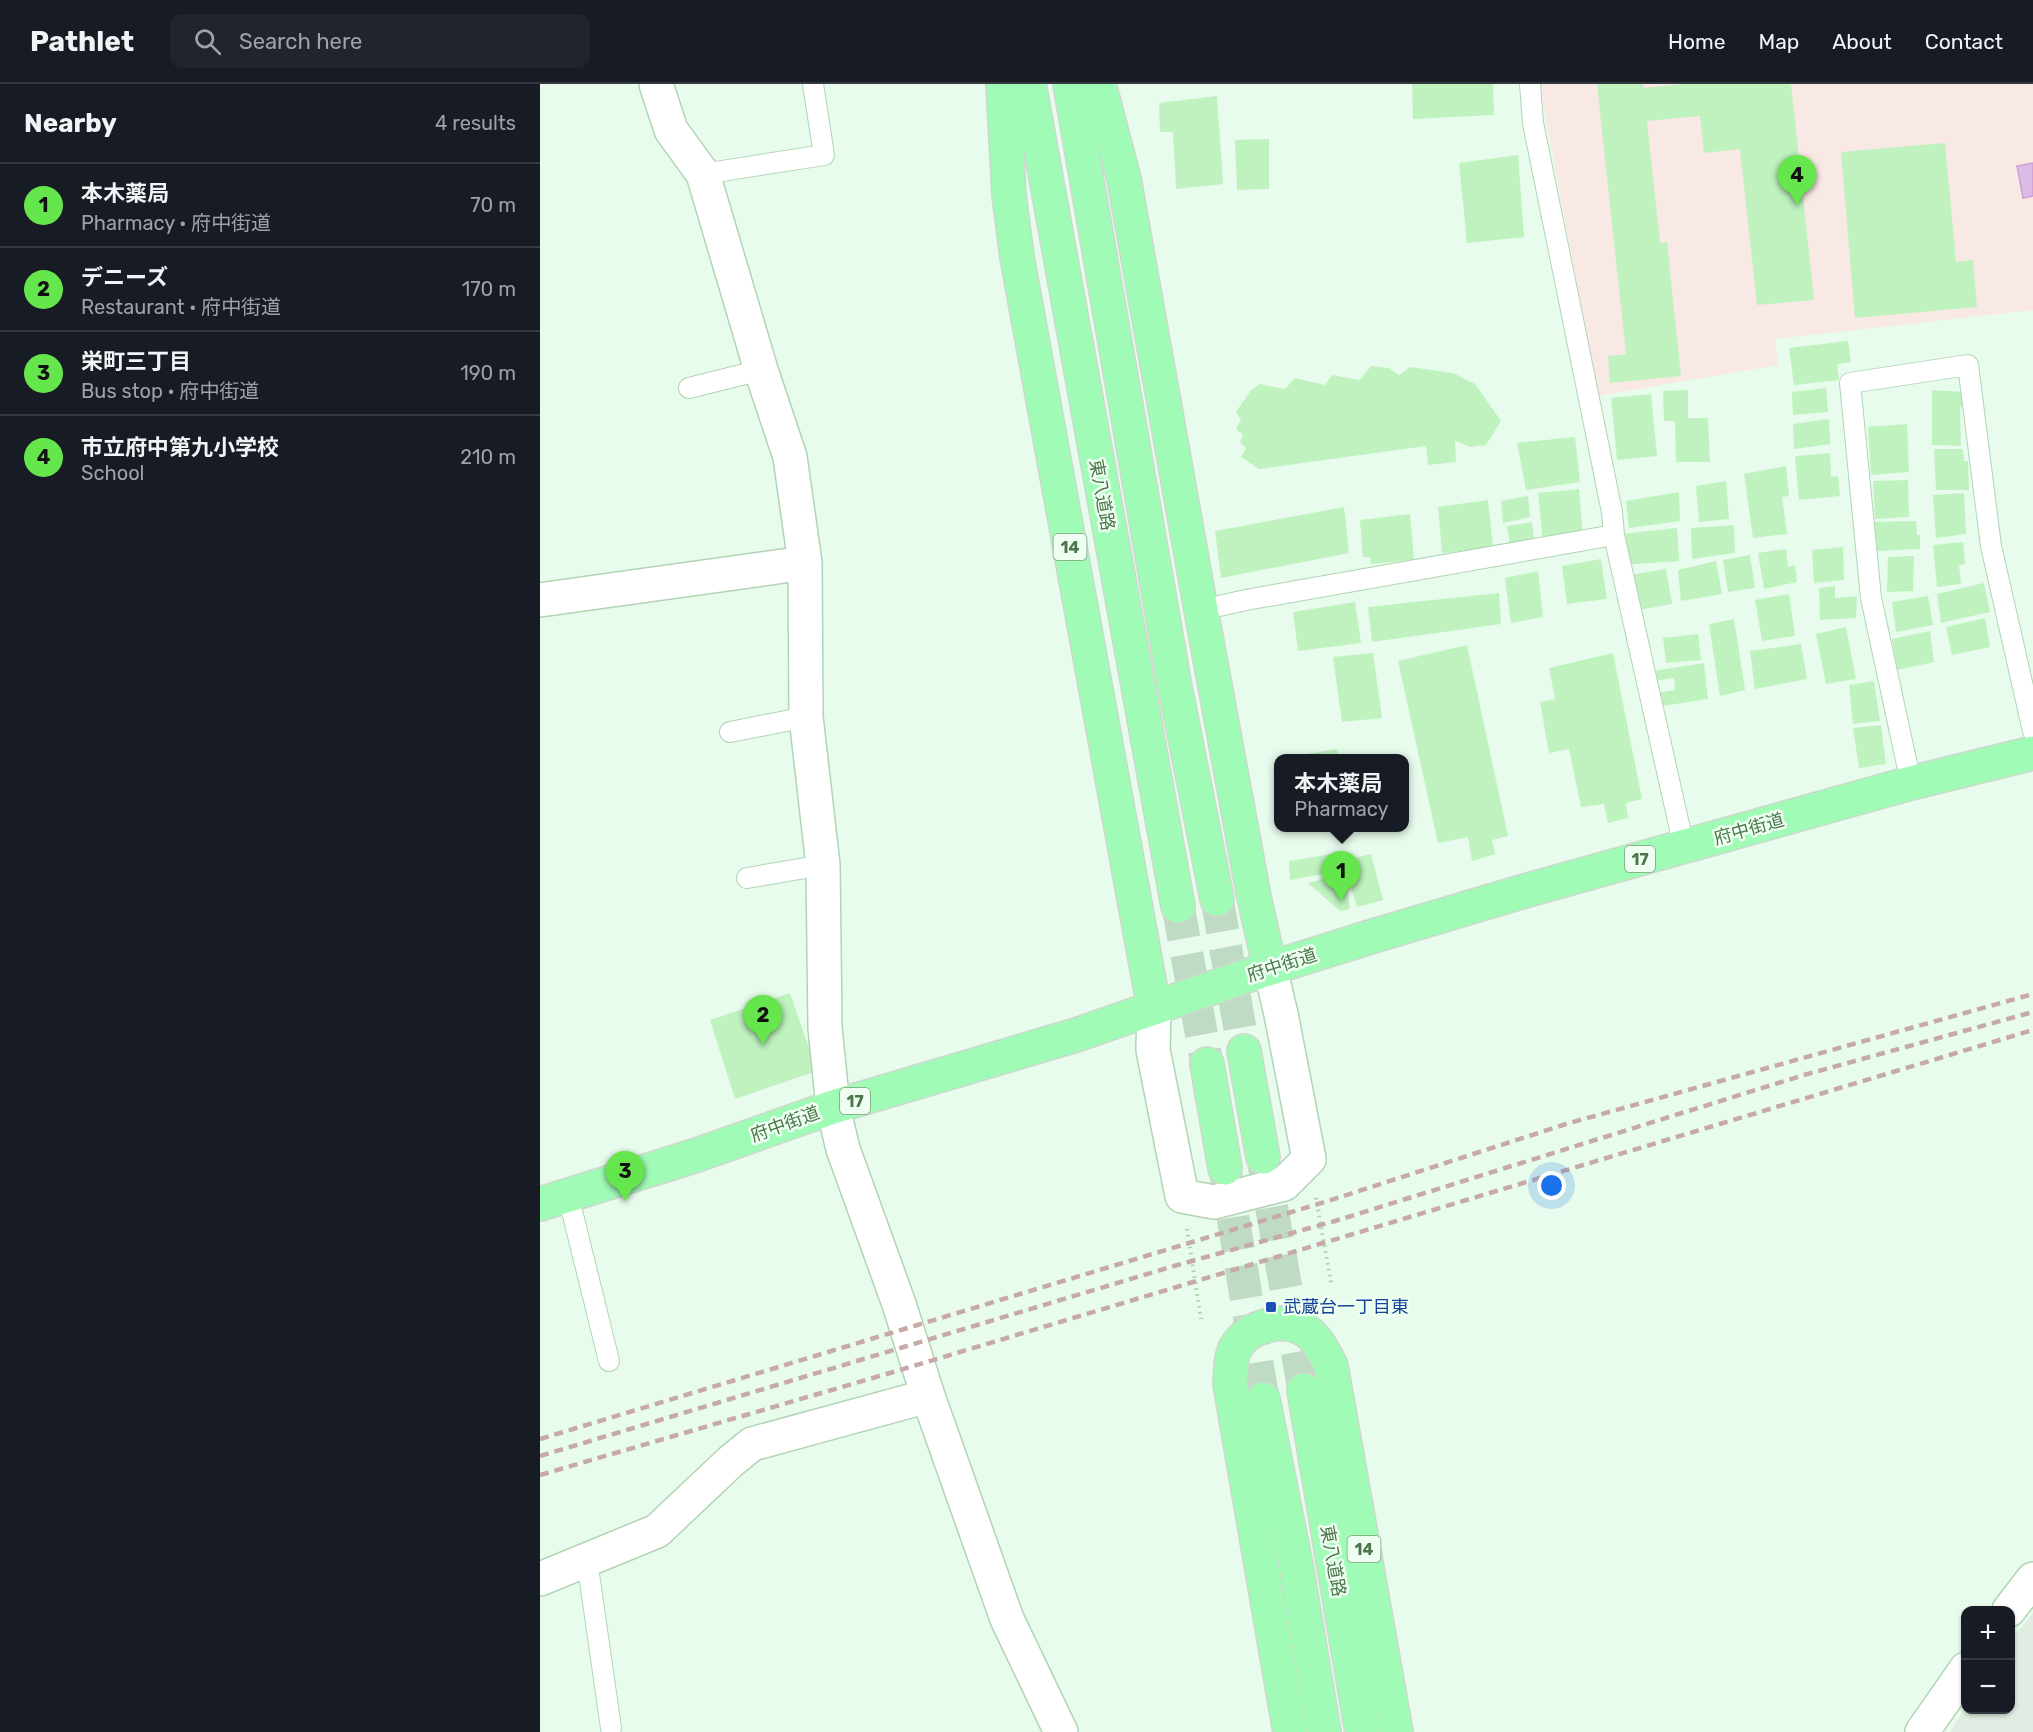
<!DOCTYPE html>
<html lang="en">
<head>
<meta charset="utf-8">
<style>
  :root { --surface:#171b24; --page:#20242c; --text:#f1f3f6; --muted:#9ea1a6; --line:#363941; --accent:#66e64d }
  body { margin:0; font-family:Rubik,"Noto Sans JP",sans-serif; background:var(--page); color:var(--text) }
  .controls { position:absolute; right:18px; bottom:18px; display:grid; overflow:hidden; border-radius:12px; box-shadow:0 2px 4px #0004 }
  .controls button { width:54px; height:54px; display:grid; place-items:center; padding:0; border:0; border-bottom:2px solid var(--line); background:var(--surface); color:var(--text); font:30px sans-serif }
  .you { position:absolute; left:1012px; top:1102px; width:21px; height:21px; margin:-15px; border:4px solid #fff; border-radius:50%; background:#1a73e8; box-shadow:0 0 0 9px #1a73e833 }
  .badge { display:grid; place-items:center; width:39px; height:39px; border-radius:50%; background:var(--accent); color:#111; font-size:20px; font-weight:700 }
  .pin { position:absolute; translate:-50% -50px; filter:drop-shadow(0 2px 3px #0008) }
  .pin::after { content:''; position:absolute; top:32px; width:21px; height:18px; background:inherit; clip-path:polygon(0 0,100% 0,50% 100%) }
  .popup { position:absolute; left:734px; top:670px; width:135px; height:78px; box-sizing:border-box; display:grid; place-content:center; border-radius:12px; background:var(--surface); filter:drop-shadow(0 2px 4px #0005); font-size:20px; white-space:nowrap; color:var(--muted) }
  .popup b { font-size:22px; color:var(--text) }
  .popup::after { content:''; position:absolute; left:50%; top:100%; margin-left:-12px; border:12px solid transparent; border-top-color:var(--surface) }
  .list { margin:0; padding:0; list-style:none }
  h2 { display:flex; justify-content:space-between; align-items:center; height:78px; margin:0; padding:0 24px; font-size:26px }
  h2 small { font-size:20px; font-weight:400; color:var(--muted) }
  .list li { display:grid; grid-template-columns:39px 1fr auto; gap:18px; align-items:center; box-sizing:border-box; height:84px; padding:0 24px; border-top:2px solid var(--line) }
  .list b { display:block; font-size:22px; white-space:nowrap }
  .list p { margin:0; font-size:20px; white-space:nowrap; color:var(--muted) }
  .list em { font-size:20px; font-style:normal; color:var(--muted) }
  .icon { flex:none; width:33px; height:33px; fill:none; stroke:currentColor; stroke-width:2; stroke-linecap:round; stroke-linejoin:round }
  .map { position:relative; flex:none; width:1493px; height:1648px; overflow:hidden }
  header { display:flex; align-items:center; gap:36px; box-sizing:border-box; height:84px; padding:0 30px; background:var(--surface); border-bottom:2px solid var(--line) }
  header strong { font-size:28px }
  nav { display:flex; gap:33px; margin-inline-start:auto; font-size:21px }
  .search { width:420px; height:54px; background:var(--page); display:flex; align-items:center; gap:15px; box-sizing:border-box; padding:0 21px; border-radius:12px; color:var(--muted); font-size:22px }
  main { display:flex }
  aside { flex:1; background:var(--surface) }
  .map>svg:first-child { display:block }
</style>
</head>
<body>
<header>
<strong>Pathlet</strong>
<div class="search"><svg class="icon" aria-label="search" viewBox="0 0 24 24"><circle cx="10" cy="10" r="6"/><path d="M15 15l6 6"/></svg>Search here</div>
<nav><a>Home</a><a>Map</a><a>About</a><a>Contact</a></nav>
</header>
<main>
<aside>
<h2>Nearby<small>4 results</small></h2>
<ul class="list">
<li><span class="badge">1</span><div><b>本木薬局</b><p>Pharmacy · 府中街道</p></div><em>70 m</em></li>
<li><span class="badge">2</span><div><b>デニーズ</b><p>Restaurant · 府中街道</p></div><em>170 m</em></li>
<li><span class="badge">3</span><div><b>栄町三丁目</b><p>Bus stop · 府中街道</p></div><em>190 m</em></li>
<li><span class="badge">4</span><div><b>市立府中第九小学校</b><p>School</p></div><em>210 m</em></li>
</ul>
</aside>
<div class="map">
<svg width="1493" height="1648" viewBox="0 0 1493 1648">
  <rect width="100%" height="100%" fill="#e7fcec"/>
  <path fill="#e1ede2" d="M 1493,1529 L 1493,1648 L 1410,1648 L 1425,1624 L 1426,1626 L 1470,1626 L 1471,1556 Z"/>
  <path fill="#f9e9e4" d="M 1001,0 L 1493,0 L 1493,226 L 1235,255 L 1238,281 L 1058,312 L 1002,15 Z"/>
  <path fill="#dcbbe7" stroke="#cca1d8" stroke-width="1.5" d="M 1493,79 L 1493,112 L 1483,114 L 1477,82 Z"/>
  <path fill="#bff2bf" d="M 872,0 L 953,0 L 954,31 L 873,35 Z
    M 1057,0 L 1103,0 L 1104,4 L 1142,0 L 1251,0 L 1274,216 L 1217,221 L 1200,65 L 1164,69 L 1160,32 L 1107,37 L 1120,159 L 1127,158 L 1141,292 L 1070,299 L 1068,272 L 1086,270 Z
    M 677,12 L 683,100 L 636,105 L 633,48 L 620,48 L 619,19 Z
    M 729,55 L 729,105 L 697,106 L 695,56 Z
    M 1405,59 L 1416,178 L 1433,176 L 1437,223 L 1315,234 L 1301,68 Z
    M 978,71 L 984,153 L 927,159 L 919,79 Z
    M 1308,257 L 1311,278 L 1297,280 L 1299,296 L 1254,301 L 1249,264 Z
    M 831,282 L 849,284 L 859,291 L 870,283 L 913,289 L 935,300 L 961,337 L 946,361 L 931,363 L 915,357 L 916,378 L 888,381 L 886,362 L 719,385 L 701,373 L 706,364 L 700,358 L 703,351 L 696,345 L 701,335 L 696,328 L 711,306 L 720,300 L 745,305 L 755,294 L 785,301 L 792,291 L 820,296 Z
    M 1286,304 L 1288,328 L 1253,331 L 1252,308 Z
    M 1148,306 L 1148,334 L 1168,334 L 1170,378 L 1136,378 L 1135,337 L 1124,337 L 1123,307 Z
    M 1392,306 L 1423,308 L 1423,323 L 1420,323 L 1421,362 L 1392,361 Z
    M 1111,310 L 1117,372 L 1077,376 L 1071,314 Z
    M 1289,335 L 1290,360 L 1254,365 L 1253,340 Z
    M 1367,340 L 1369,388 L 1331,391 L 1328,343 Z
    M 1035,353 L 1040,398 L 986,406 L 977,359 Z
    M 1394,365 L 1423,365 L 1424,377 L 1428,377 L 1429,406 L 1396,406 Z
    M 1290,369 L 1291,393 L 1298,392 L 1300,412 L 1259,416 L 1255,372 Z
    M 1246,382 L 1249,412 L 1242,413 L 1247,450 L 1213,454 L 1204,390 Z
    M 1368,396 L 1369,433 L 1335,435 L 1333,397 Z
    M 1186,397 L 1189,435 L 1159,438 L 1156,402 Z
    M 1039,405 L 1043,453 L 1003,459 L 998,409 Z
    M 1139,408 L 1140,437 L 1089,444 L 1086,417 Z
    M 1424,409 L 1426,450 L 1396,454 L 1393,411 Z
    M 988,412 L 990,433 L 963,439 L 961,417 Z
    M 948,416 L 953,463 L 902,469 L 898,423 Z
    M 804,423 L 809,469 L 681,494 L 675,447 Z
    M 870,430 L 874,476 L 831,480 L 830,473 L 823,473 L 820,436 Z
    M 1376,437 L 1377,451 L 1380,451 L 1380,465 L 1335,467 L 1334,438 Z
    M 992,438 L 994,456 L 970,462 L 967,442 Z
    M 1194,441 L 1195,469 L 1152,475 L 1151,444 Z
    M 1137,444 L 1139,477 L 1084,481 L 1081,450 Z
    M 1423,458 L 1425,480 L 1419,481 L 1421,500 L 1397,503 L 1393,461 Z
    M 1303,463 L 1304,496 L 1274,499 L 1272,466 Z
    M 1246,465 L 1248,483 L 1255,481 L 1257,498 L 1224,505 L 1218,469 Z
    M 1210,471 L 1215,504 L 1188,508 L 1183,476 Z
    M 1374,472 L 1373,507 L 1347,508 L 1348,473 Z
    M 1061,475 L 1067,515 L 1027,520 L 1022,482 Z
    M 1176,477 L 1182,510 L 1141,517 L 1138,486 Z
    M 1126,485 L 1132,520 L 1094,527 L 1084,492 Z
    M 998,487 L 1003,533 L 971,539 L 965,494 Z
    M 1444,499 L 1450,528 L 1401,539 L 1397,510 Z
    M 1295,502 L 1295,514 L 1317,512 L 1316,534 L 1280,536 L 1279,504 Z
    M 959,509 L 961,540 L 832,558 L 828,523 Z
    M 1249,510 L 1255,552 L 1222,557 L 1215,516 Z
    M 1388,512 L 1393,541 L 1356,548 L 1352,518 Z
    M 815,518 L 821,559 L 758,567 L 753,528 Z
    M 1445,534 L 1450,563 L 1412,571 L 1406,543 Z
    M 1194,535 L 1205,606 L 1180,612 L 1169,540 Z
    M 1306,543 L 1316,595 L 1286,600 L 1276,550 Z
    M 1390,547 L 1394,578 L 1357,586 L 1352,555 Z
    M 1158,550 L 1161,576 L 1126,579 L 1123,554 Z
    M 1261,560 L 1267,595 L 1215,605 L 1210,567 Z
    M 927,561 L 968,752 L 952,756 L 955,770 L 932,777 L 928,753 L 898,759 L 858,577 Z
    M 833,569 L 842,634 L 802,638 L 793,573 Z
    M 1073,569 L 1102,715 L 1086,719 L 1088,734 L 1068,739 L 1064,720 L 1041,723 L 1029,665 L 1009,669 L 1000,618 L 1015,615 L 1009,584 Z
    M 1164,579 L 1168,615 L 1116,623 L 1116,609 L 1135,606 L 1134,594 L 1114,597 L 1113,587 Z
    M 1334,597 L 1340,637 L 1313,640 L 1309,601 Z
    M 1341,641 L 1346,680 L 1319,684 L 1313,644 Z
    M 797,665 L 799,674 L 748,674 L 748,673 Z
    M 799,769 L 800,787 L 750,796 L 749,777 Z
    M 831,770 L 843,816 L 817,823 L 803,777 Z
    M 805,789 L 810,825 L 800,827 L 768,799 Z
    M 250,909 L 277,987 L 195,1015 L 170,936 Z"/>
  <g fill="none" stroke-linecap="round" stroke-linejoin="round">
    <path stroke="#c0dbc4" stroke-width="33" stroke-dasharray="33 16" stroke-linecap="butt" d="M 677,815 L 704,967
      M 638,822 L 667,980
      M 723,1075 L 764,1306
      M 685,1085 L 723,1315"/>
    <defs>
      <path id="service" d="M 990,0 L 993,39 L 1072,428 L 1074,451 L 1144,763
        M 163,90 L 284,71 L 273,0
        M 149,304 L 221,286
        M 661,526 L 706,516 L 1074,451
        M 190,648 L 266,633
        M 1371,699 L 1331,514 L 1310,299 L 1428,281 L 1451,462 L 1493,647
        M 207,794 L 283,781
        M 28,1111 L 69,1277
        M 47,1476 L 71,1644"/>
      <path id="minor" d="M 116,0 L 131,46 L 163,90 L 221,286 L 250,373 L 265,479 L 266,633 L 283,781 L 285,944 L 293,1023 L 303,1065 L 359,1220 L 388,1312 L 467,1535 L 521,1648
        M 0,516 L 265,479
        M 614,924 L 613,966 L 642,1112 L 674,1118 L 744,1100 L 769,1075 L 741,930 L 730,884
        M 0,1495 L 117,1447 L 190,1378 L 212,1360 L 388,1312"/>
      <path id="tertiary" d="M 1469,1526 L 1493,1495
        M 1382,1648 L 1426,1585"/>
      <path id="primary" d="M 463,0 L 469,111 L 477,173 L 614,924
        M 489,0 L 638,822
        M 530,0 L 635,603 L 677,815
        M 559,0 L 584,95 L 661,526 L 714,813 L 730,884
        M 704,967 L 723,1073
        M 667,980 L 685,1084
        M 0,1120 L 154,1072 L 293,1023 L 536,951 L 709,891 L 830,853 L 988,806 L 1371,699 L 1493,669
        M 764,1306 L 822,1648
        M 723,1315 L 756,1481 L 784,1648
        M 750,1648 L 690,1300 C 691,1288 690,1274 696,1263 C 708,1242 743,1233 763,1245 C 777,1252 784,1269 791,1282 L 856,1648"/>
    </defs>
    <use href="#service" stroke="#b2d4b4" stroke-width="22"/>
    <use href="#minor" stroke="#b2d4b4" stroke-width="36"/>
    <use href="#tertiary" stroke="#b2d4b4" stroke-width="36"/>
    <use href="#primary" stroke="#cdd9cd" stroke-width="36"/>
    <path stroke="#a1d7a1" stroke-width="4" stroke-dasharray="1.5 4.5" stroke-linecap="butt" d="M 776,1114 L 791,1199
      M 647,1145 L 661,1235"/>
    <use href="#service" stroke="#fff" stroke-width="20"/>
    <use href="#minor" stroke="#fff" stroke-width="33"/>
    <use href="#tertiary" stroke="#fff" stroke-width="33"/>
    <use href="#primary" stroke="#a0fbb6" stroke-width="33"/>
    <path stroke="#c7aaa5" stroke-width="4.5" stroke-dasharray="9 6" stroke-linecap="butt" d="M 0,1355 L 788,1117 L 1026,1040 L 1493,910
      M 0,1372 L 634,1182 L 795,1137 L 1264,991 L 1493,928
      M 0,1391 L 350,1289 L 1493,946"/>
  </g>
  <rect fill="#1a4fb4" stroke="#eefff2" stroke-width="2" x="725" y="1217" width="12" height="12" rx="3"/>
  <g text-anchor="middle" stroke-width="5" stroke-linejoin="round" paint-order="stroke">
    <g fill="#eefff2" stroke="#7da07d" stroke-width="1.5">
      <rect x="513.5" y="450" width="33" height="26" rx="4.5"/>
      <rect x="1085" y="762" width="30" height="26" rx="4.5"/>
      <rect x="300" y="1004" width="30" height="26" rx="4.5"/>
      <rect x="807.5" y="1452" width="33" height="26" rx="4.5"/>
    </g>
    <g font-size="16" font-weight="bold" fill="#4c774b">
      <text x="530" y="469">14</text>
      <text x="1100" y="781">17</text>
      <text x="315" y="1023">17</text>
      <text x="824" y="1471">14</text>
    </g>
    <g font-size="18" fill="#4c774b" stroke="#eefff2">
      <text transform="translate(562 411) rotate(80)" y="6">東八道路</text>
      <text transform="translate(1209 745) rotate(-16)" y="6">府中街道</text>
      <text transform="translate(742 881) rotate(-18)" y="6">府中街道</text>
      <text transform="translate(245 1040) rotate(-20)" y="6">府中街道</text>
      <text transform="translate(793 1477) rotate(80)" y="6">東八道路</text>
    </g>
    <g font-size="18" fill="#164399" stroke="#eefff2" text-anchor="start">
      <text x="743" y="1229">武蔵台一丁目東</text>
    </g>
  </g>
</svg>
<div class="controls">
<button>+</button>
<button>−</button>
</div>
<div class="you"></div>
<div class="pin badge" style="left:801px;top:817px">1</div>
<div class="popup"><b>本木薬局</b>Pharmacy</div>
<div class="pin badge" style="left:223px;top:961px">2</div>
<div class="pin badge" style="left:85px;top:1117px">3</div>
<div class="pin badge" style="left:1257px;top:121px">4</div>
</div>
</main>
</body>
</html>
